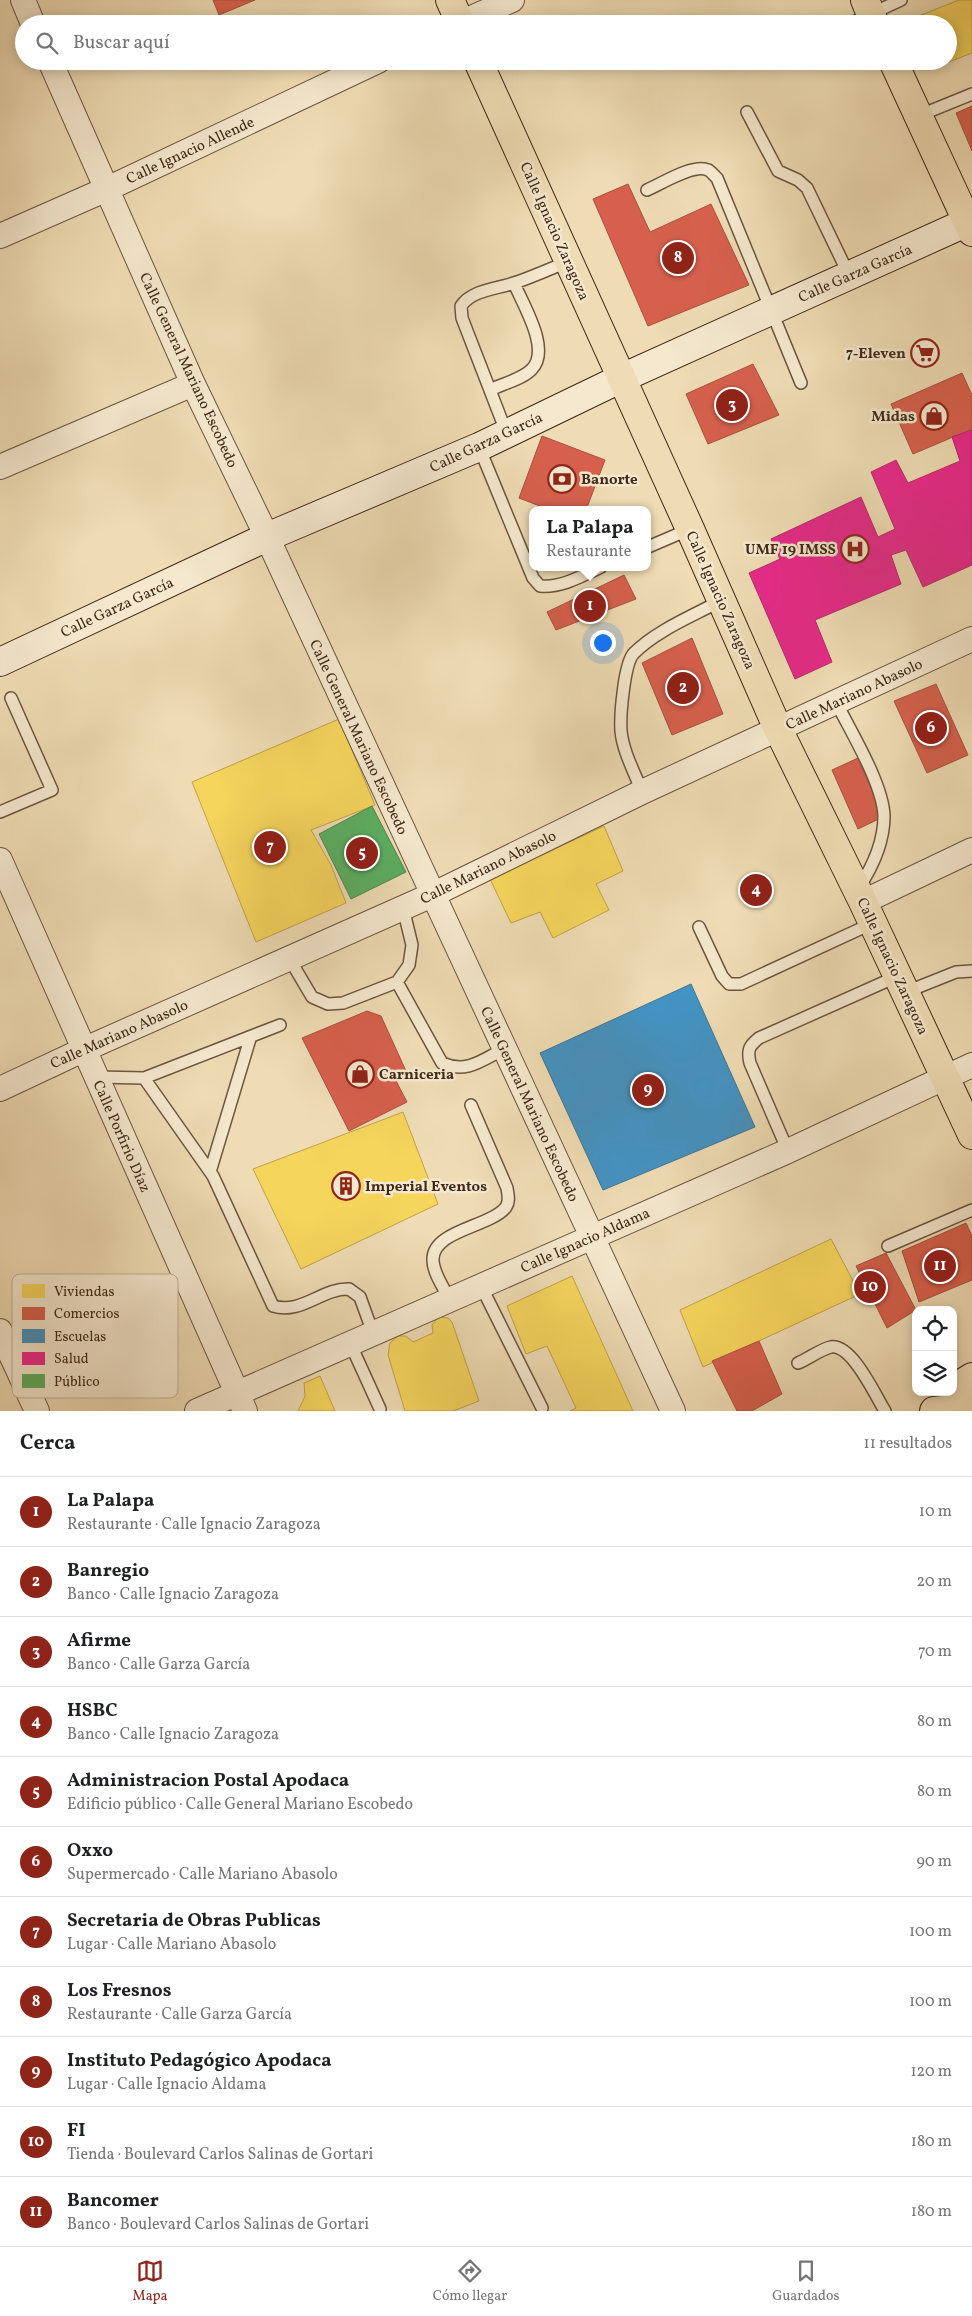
<!DOCTYPE html>
<html lang="es">
<head>
<meta charset="utf-8">
<style>
  :root { --surface:#fff; --page:#f6f6f6; --text:#202124; --muted:#757577; --line:#e0e0e0; --accent:#8f2418 }
  body { margin:0; font-family:Vollkorn,serif; background:var(--page); color:var(--text) }
  .controls { position:absolute; right:15px; bottom:15px; display:grid; overflow:hidden; border-radius:10px; box-shadow:0 2px 12px #0003 }
  .controls button { width:45px; height:45px; display:grid; place-items:center; padding:0; border:0; border-bottom:1px solid var(--line); background:var(--surface); color:var(--text); font:25px sans-serif }
  .you { position:absolute; left:602px; top:642px; width:18px; height:18px; margin:-12px; border:4px solid #fff; border-radius:50%; background:#1a73e8; box-shadow:0 0 0 8px #1a73e833 }
  .badge { display:grid; place-items:center; width:32px; height:32px; border-radius:50%; background:var(--accent); color:#fff; font-size:16px; font-weight:700 }
  .pin { position:absolute; translate:-50% -50%; border:2px solid #fff; box-shadow:0 1px 5px #0006 }
  .popup { position:absolute; left:529px; top:506px; width:122px; height:65px; box-sizing:border-box; display:grid; place-content:center; border-radius:10px; background:var(--surface); filter:drop-shadow(0 1px 4px #0005); font-size:16px; white-space:nowrap; color:var(--muted) }
  .popup b { font-size:19px; color:var(--text) }
  .popup::after { content:''; position:absolute; left:50%; top:100%; margin-left:-10px; border:10px solid transparent; border-top-color:var(--surface) }
  .list { margin:0; padding:0; list-style:none }
  h2 { display:flex; justify-content:space-between; align-items:center; height:65px; margin:0; padding:0 20px; font-size:21px }
  h2 small { font-size:16px; font-weight:400; color:var(--muted) }
  .list li { display:grid; grid-template-columns:32px 1fr auto; gap:15px; align-items:center; box-sizing:border-box; height:70px; padding:0 20px; border-top:1px solid var(--line) }
  .list b { display:block; font-size:19px; white-space:nowrap }
  .list p { margin:0; font-size:16px; white-space:nowrap; color:var(--muted) }
  .list em { font-size:16px; font-style:normal; color:var(--muted) }
  .icon { flex:none; width:28px; height:28px; fill:none; stroke:currentColor; stroke-width:2; stroke-linecap:round; stroke-linejoin:round }
  .map { position:relative; flex:none; width:972px; height:1411px; overflow:hidden }
  .search { position:absolute; background:var(--surface); box-shadow:0 2px 12px #0003; left:15px; right:15px; top:15px; height:55px; display:flex; align-items:center; gap:12px; box-sizing:border-box; padding:0 18px; border-radius:28px; color:var(--muted); font-size:19px }
  .sheet { height:835px; background:var(--surface) }
  nav { display:flex; justify-content:space-around; align-items:center; box-sizing:border-box; height:70px; border-top:1px solid var(--line); background:var(--surface); font-size:14px; color:var(--muted) }
  nav a { display:grid; justify-items:center; gap:2px }
  nav .on { color:var(--accent) }
  .map>svg:first-child { display:block }
</style>
</head>
<body>
<div class="map">
<svg width="972" height="1411" viewBox="0 0 972 1411">
  <rect width="100%" height="100%" fill="#efdcb4"/>
  <filter id="stains"><feTurbulence type="fractalNoise" baseFrequency=".004" numOctaves="4"/><feColorMatrix values="0 0 0 0 .2 0 0 0 0 .09 0 0 0 0 .02 0 0 0 .5 -.17"/></filter>
  <radialGradient id="worn" r=".72"><stop offset=".6" stop-color="#630" stop-opacity="0"/><stop offset="1" stop-color="#630" stop-opacity=".3"/></radialGradient>
  <path fill="#f6d55c" stroke="#c0a148" d="M 959,0 L 972,0 L 972,53 L 936,67 L 934,61 L 948,61 L 948,24 L 919,24 L 916,17 Z
    M 339,719 L 375,805 L 311,830 L 331,865 L 346,903 L 256,942 L 192,782 Z
    M 604,826 L 623,871 L 596,884 L 609,910 L 553,938 L 540,912 L 511,923 L 490,879 Z
    M 403,1112 L 438,1204 L 301,1269 L 253,1169 Z
    M 831,1239 L 860,1294 L 703,1367 L 680,1310 Z
    M 572,1276 L 633,1411 L 570,1411 L 576,1408 L 547,1346 L 526,1354 L 507,1306 Z
    M 438,1317 L 448,1318 L 452,1322 L 479,1401 L 453,1411 L 405,1411 L 388,1355 L 390,1343 L 398,1336 L 406,1336 L 413,1342 L 433,1333 L 432,1325 Z
    M 320,1376 L 335,1411 L 298,1411 L 305,1396 L 304,1383 Z"/>
  <path fill="#d6604d" stroke="#a9503d" d="M 213,0 L 255,0 L 219,15 Z
    M 972,106 L 972,151 L 956,113 Z
    M 628,184 L 650,232 L 711,204 L 749,285 L 648,326 L 593,199 Z
    M 753,364 L 779,415 L 708,444 L 686,394 Z
    M 962,373 L 972,395 L 972,429 L 913,454 L 891,404 Z
    M 542,436 L 605,460 L 586,510 L 550,510 L 519,498 Z
    M 624,575 L 636,599 L 556,630 L 547,612 Z
    M 692,638 L 723,714 L 672,735 L 642,663 Z
    M 936,684 L 968,755 L 927,773 L 894,701 Z
    M 858,758 L 883,817 L 858,829 L 832,770 Z
    M 367,1011 L 381,1016 L 406,1071 L 394,1077 L 407,1102 L 349,1131 L 302,1038 Z
    M 966,1223 L 972,1236 L 972,1280 L 919,1302 L 902,1251 Z
    M 886,1253 L 916,1310 L 887,1328 L 856,1266 Z
    M 759,1341 L 782,1394 L 752,1411 L 737,1411 L 712,1361 Z"/>
  <path fill="#4393c3" stroke="#427390" d="M 691,984 L 755,1127 L 603,1190 L 540,1053 Z"/>
  <path fill="#e7298a" stroke="#b52968" d="M 972,430 L 972,565 L 923,587 L 906,550 L 891,555 L 901,584 L 815,620 L 832,662 L 795,679 L 749,573 L 780,559 L 771,539 L 861,497 L 878,537 L 895,529 L 871,472 L 896,460 L 908,483 L 960,461 L 952,437 Z"/>
  <path fill="#5aae61" stroke="#52864b" d="M 372,806 L 406,872 L 351,899 L 319,834 Z"/>
  <g fill="none" stroke-linecap="round" stroke-linejoin="round">
    <defs>
      <path id="lane" d="M 849,24 L 901,0
        M 747,112 L 778,171 L 798,180 L 807,188 L 849,275
        M 918,116 L 972,94
        M 647,190 C 661,184 694,163 708,170 C 711,171 714,176 717,178 L 801,383
        M 490,390 C 502,384 523,379 532,369 C 551,349 523,305 514,283
        M 507,434 L 462,318 L 461,306 C 472,290 496,289 514,283 C 532,277 550,269 569,261
        M 479,447 L 533,578 L 540,586 C 561,588 582,576 601,567
        M 648,547 L 690,529
        M 836,702 C 851,732 883,784 884,816 C 884,842 872,868 858,889
        M 642,792 C 635,773 623,752 621,731 C 620,716 624,663 634,653 C 657,630 693,616 722,600
        M 0,812 L 52,790 L 11,698
        M 699,927 L 722,976 L 729,984 L 741,984 L 873,923
        M 289,958 L 312,997 L 328,1004 L 343,1003 L 397,982 L 409,965 L 412,945 L 403,908
        M 397,982 L 442,1063 C 467,1074 482,1060 504,1049
        M 906,992 L 956,972 L 972,971
        M 96,1077 L 144,1078 L 213,1176 L 273,1306 C 301,1315 322,1288 349,1289 L 360,1297 L 373,1333
        M 144,1078 L 280,1025
        M 788,1151 L 750,1063 C 747,1050 749,1046 759,1038 L 898,976
        M 210,1172 L 250,1039
        M 888,1246 L 972,1210
        M 481,1286 L 542,1408
        M 450,1300 C 444,1288 433,1273 433,1260 C 432,1230 491,1227 506,1207 C 510,1201 508,1195 507,1188 L 471,1105
        M 350,1343 L 380,1409
        M 798,1363 C 808,1359 821,1349 831,1347 C 852,1344 875,1395 885,1411"/>
      <path id="street" d="M 23,0 L 33,24
        M 458,24 L 512,0
        M 50,61 L 193,384 L 267,537 L 673,1411
        M 0,236 L 107,189 L 378,61
        M 0,467 L 193,384
        M 0,860 L 245,1411
        M 863,902 L 972,850
        M 0,1089 L 83,1050 L 432,895 L 642,792 L 972,639
        M 0,1331 L 37,1411
        M 197,1411 L 788,1151 L 972,1065"/>
      <path id="secondary" d="M 0,662 L 267,537 L 479,447 L 622,378 L 972,220"/>
      <path id="primary" d="M 450,0 L 461,24
        M 865,0 L 875,24
        M 478,61 L 690,529 L 778,729 L 863,902 L 972,1135
        M 893,61 L 972,232
        M 953,1389 L 972,1377
        M 934,1411 L 972,1407"/>
    </defs>
    <use href="#lane" stroke="#6c5640" stroke-width="14"/>
    <use href="#street" stroke="#6c5640" stroke-width="26"/>
    <use href="#secondary" stroke="#412919" stroke-width="30"/>
    <use href="#primary" stroke="#412919" stroke-width="30"/>
    <use href="#lane" stroke="#f5e8ce" stroke-width="11"/>
    <use href="#street" stroke="#f5e8ce" stroke-width="24"/>
    <use href="#secondary" stroke="#f5e8ce" stroke-width="28"/>
    <use href="#primary" stroke="#efdcb4" stroke-width="28"/>
  </g>
  <defs>
    <symbol id="supermarket-ring" viewBox="-11 -11 22 22"><circle r="9.5" fill="#f5e8ce" stroke="#8f2418" stroke-width="1.5"/><path d="M-6-5.5h2.5l.6 2H6L4.5 2H-2.5L-4.4-4H-6ZM-1.5 3.2a1.3 1.3 0 1 0 .1 0ZM3 3.2a1.3 1.3 0 1 0 .1 0Z" fill="#8f2418"/></symbol>
    <symbol id="shop-ring" viewBox="-11 -11 22 22"><circle r="9.5" fill="#f5e8ce" stroke="#8f2418" stroke-width="1.5"/><path d="M-5-2.5h2.3a2.7 3.5 0 0 1 5.4 0H5L5.5 6h-11ZM-1.5-2.5h3a1.5 2.3 0 0 0-3 0Z" fill="#8f2418"/></symbol>
    <symbol id="bank-ring" viewBox="-11 -11 22 22"><circle r="9.5" fill="#f5e8ce" stroke="#8f2418" stroke-width="1.5"/><path d="M-6-4H6V4H-6ZM0-2.3a2.3 2.3 0 1 0 0 4.6a2.3 2.3 0 1 0 0-4.6Z" fill="#8f2418"/></symbol>
    <symbol id="hospital-ring" viewBox="-11 -11 22 22"><circle r="9.5" fill="#f5e8ce" stroke="#8f2418" stroke-width="1.5"/><path d="M-5-5h3v3.5h4V-5h3V5h-3V1.5h-4V5h-3Z" fill="#8f2418"/></symbol>
    <symbol id="building-ring" viewBox="-11 -11 22 22"><circle r="9.5" fill="#f5e8ce" stroke="#8f2418" stroke-width="1.5"/><path d="M-4-6H4V6H1V3H-1V6H-4ZM-2.5-4.3h1.7v1.8h-1.7ZM.8-4.3h1.7v1.8H.8ZM-2.5-1h1.7V.8h-1.7ZM.8-1h1.7V.8H.8Z" fill="#8f2418"/></symbol>
  </defs>
  <g fill-rule="evenodd">
    <use href="#supermarket-ring" x="909" y="337" width="32" height="32"/>
    <use href="#shop-ring" x="918" y="400" width="32" height="32"/>
    <use href="#bank-ring" x="546" y="463" width="32" height="32"/>
    <use href="#hospital-ring" x="839" y="533" width="32" height="32"/>
    <use href="#shop-ring" x="344" y="1058" width="32" height="32"/>
    <use href="#building-ring" x="330" y="1170" width="32" height="32"/>
  </g>
  <g text-anchor="middle" stroke-width="5" stroke-linejoin="round" paint-order="stroke">
    <g font-size="15" fill="#412919" stroke="#f5e8ce">
      <text transform="translate(190 150) rotate(-25)" y="5">Calle Ignacio Allende</text>
      <text transform="translate(555 231) rotate(66)" y="5">Calle Ignacio Zaragoza</text>
      <text transform="translate(855 273) rotate(-24)" y="5">Calle Garza García</text>
      <text transform="translate(189 370) rotate(65)" y="5">Calle General Mariano Escobedo</text>
      <text transform="translate(486 442) rotate(-25)" y="5">Calle Garza García</text>
      <text transform="translate(721 600) rotate(66)" y="5">Calle Ignacio Zaragoza</text>
      <text transform="translate(117 607) rotate(-25)" y="5">Calle Garza García</text>
      <text transform="translate(854 694) rotate(-25)" y="5">Calle Mariano Abasolo</text>
      <text transform="translate(359 737) rotate(65)" y="5">Calle General Mariano Escobedo</text>
      <text transform="translate(488 867) rotate(-26)" y="5">Calle Mariano Abasolo</text>
      <text transform="translate(893 966) rotate(65)" y="5">Calle Ignacio Zaragoza</text>
      <text transform="translate(119 1034) rotate(-24)" y="5">Calle Mariano Abasolo</text>
      <text transform="translate(530 1104) rotate(65)" y="5">Calle General Mariano Escobedo</text>
      <text transform="translate(122 1136) rotate(66)" y="5">Calle Porfirio Díaz</text>
      <text transform="translate(585 1240) rotate(-24)" y="5">Calle Ignacio Aldama</text>
    </g>
    <g font-size="15" font-weight="bold" fill="#412919" stroke="#f5e8ce" text-anchor="end">
      <text x="906" y="358">7-Eleven</text>
      <text x="915" y="421">Midas</text>
      <text x="581" y="484" text-anchor="start">Banorte</text>
      <text x="836" y="554">UMF 19 IMSS</text>
      <text x="379" y="1079" text-anchor="start">Carniceria</text>
      <text x="365" y="1191" text-anchor="start">Imperial Eventos</text>
    </g>
  </g>
  <rect x="12" y="1274" width="166" height="124" rx="8" fill="#f5e8ce" stroke="#bfaf98" stroke-width="1"/>
  <rect x="22" y="1284" width="23" height="14" fill="#f6d55c"/>
  <rect x="22" y="1307" width="23" height="13" fill="#d6604d"/>
  <rect x="22" y="1329" width="23" height="14" fill="#4393c3"/>
  <rect x="22" y="1352" width="23" height="13" fill="#e7298a"/>
  <rect x="22" y="1374" width="23" height="14" fill="#5aae61"/>
  <g font-size="14" fill="#412919">
    <text x="54" y="1296">Viviendas</text>
    <text x="54" y="1318">Comercios</text>
    <text x="54" y="1341">Escuelas</text>
    <text x="54" y="1363">Salud</text>
    <text x="54" y="1386">Público</text>
  </g>
  <rect width="100%" height="100%" filter="url(#stains)"/>
  <rect width="100%" height="100%" fill="url(#worn)"/>
</svg>
<div class="controls">
<button><svg class="icon" aria-label="locate" viewBox="0 0 24 24"><circle cx="12" cy="12" r="6"/><path d="M12 2v4M12 18v4M2 12h4M18 12h4"/></svg></button>
<button><svg class="icon" aria-label="layers" viewBox="0 0 24 24"><path d="M12 4l9 5-9 5-9-5zM3 14l9 5 9-5"/></svg></button>
</div>
<div class="you"></div>
<div class="pin badge" style="left:590px;top:606px">1</div>
<div class="popup"><b>La Palapa</b>Restaurante</div>
<div class="pin badge" style="left:683px;top:688px">2</div>
<div class="pin badge" style="left:732px;top:405px">3</div>
<div class="pin badge" style="left:756px;top:890px">4</div>
<div class="pin badge" style="left:362px;top:853px">5</div>
<div class="pin badge" style="left:931px;top:728px">6</div>
<div class="pin badge" style="left:270px;top:847px">7</div>
<div class="pin badge" style="left:678px;top:258px">8</div>
<div class="pin badge" style="left:648px;top:1090px">9</div>
<div class="pin badge" style="left:870px;top:1287px">10</div>
<div class="pin badge" style="left:940px;top:1266px">11</div>
<div class="search"><svg class="icon" aria-label="search" viewBox="0 0 24 24"><circle cx="10" cy="10" r="6"/><path d="M15 15l6 6"/></svg>Buscar aquí</div>
</div>
<section class="sheet">
<h2>Cerca<small>11 resultados</small></h2>
<ul class="list">
<li><span class="badge">1</span><div><b>La Palapa</b><p>Restaurante · Calle Ignacio Zaragoza</p></div><em>10 m</em></li>
<li><span class="badge">2</span><div><b>Banregio</b><p>Banco · Calle Ignacio Zaragoza</p></div><em>20 m</em></li>
<li><span class="badge">3</span><div><b>Afirme</b><p>Banco · Calle Garza García</p></div><em>70 m</em></li>
<li><span class="badge">4</span><div><b>HSBC</b><p>Banco · Calle Ignacio Zaragoza</p></div><em>80 m</em></li>
<li><span class="badge">5</span><div><b>Administracion Postal Apodaca</b><p>Edificio público · Calle General Mariano Escobedo</p></div><em>80 m</em></li>
<li><span class="badge">6</span><div><b>Oxxo</b><p>Supermercado · Calle Mariano Abasolo</p></div><em>90 m</em></li>
<li><span class="badge">7</span><div><b>Secretaria de Obras Publicas</b><p>Lugar · Calle Mariano Abasolo</p></div><em>100 m</em></li>
<li><span class="badge">8</span><div><b>Los Fresnos</b><p>Restaurante · Calle Garza García</p></div><em>100 m</em></li>
<li><span class="badge">9</span><div><b>Instituto Pedagógico Apodaca</b><p>Lugar · Calle Ignacio Aldama</p></div><em>120 m</em></li>
<li><span class="badge">10</span><div><b>FI</b><p>Tienda · Boulevard Carlos Salinas de Gortari</p></div><em>180 m</em></li>
<li><span class="badge">11</span><div><b>Bancomer</b><p>Banco · Boulevard Carlos Salinas de Gortari</p></div><em>180 m</em></li>
</ul>
</section>
<nav>
<a class="on"><svg class="icon" aria-label="map" viewBox="0 0 24 24"><path d="M3 6l6-2 6 2 6-2v14l-6 2-6-2-6 2zM9 4v14M15 6v14"/></svg>Mapa</a>
<a><svg class="icon" aria-label="directions" viewBox="0 0 24 24"><path d="M12 3l9 9-9 9-9-9zM9 14v-3h6M13 9l2 2-2 2"/></svg>Cómo llegar</a>
<a><svg class="icon" aria-label="saved" viewBox="0 0 24 24"><path d="M7 4h10v16l-5-4-5 4z"/></svg>Guardados</a>
</nav>
</body>
</html>
